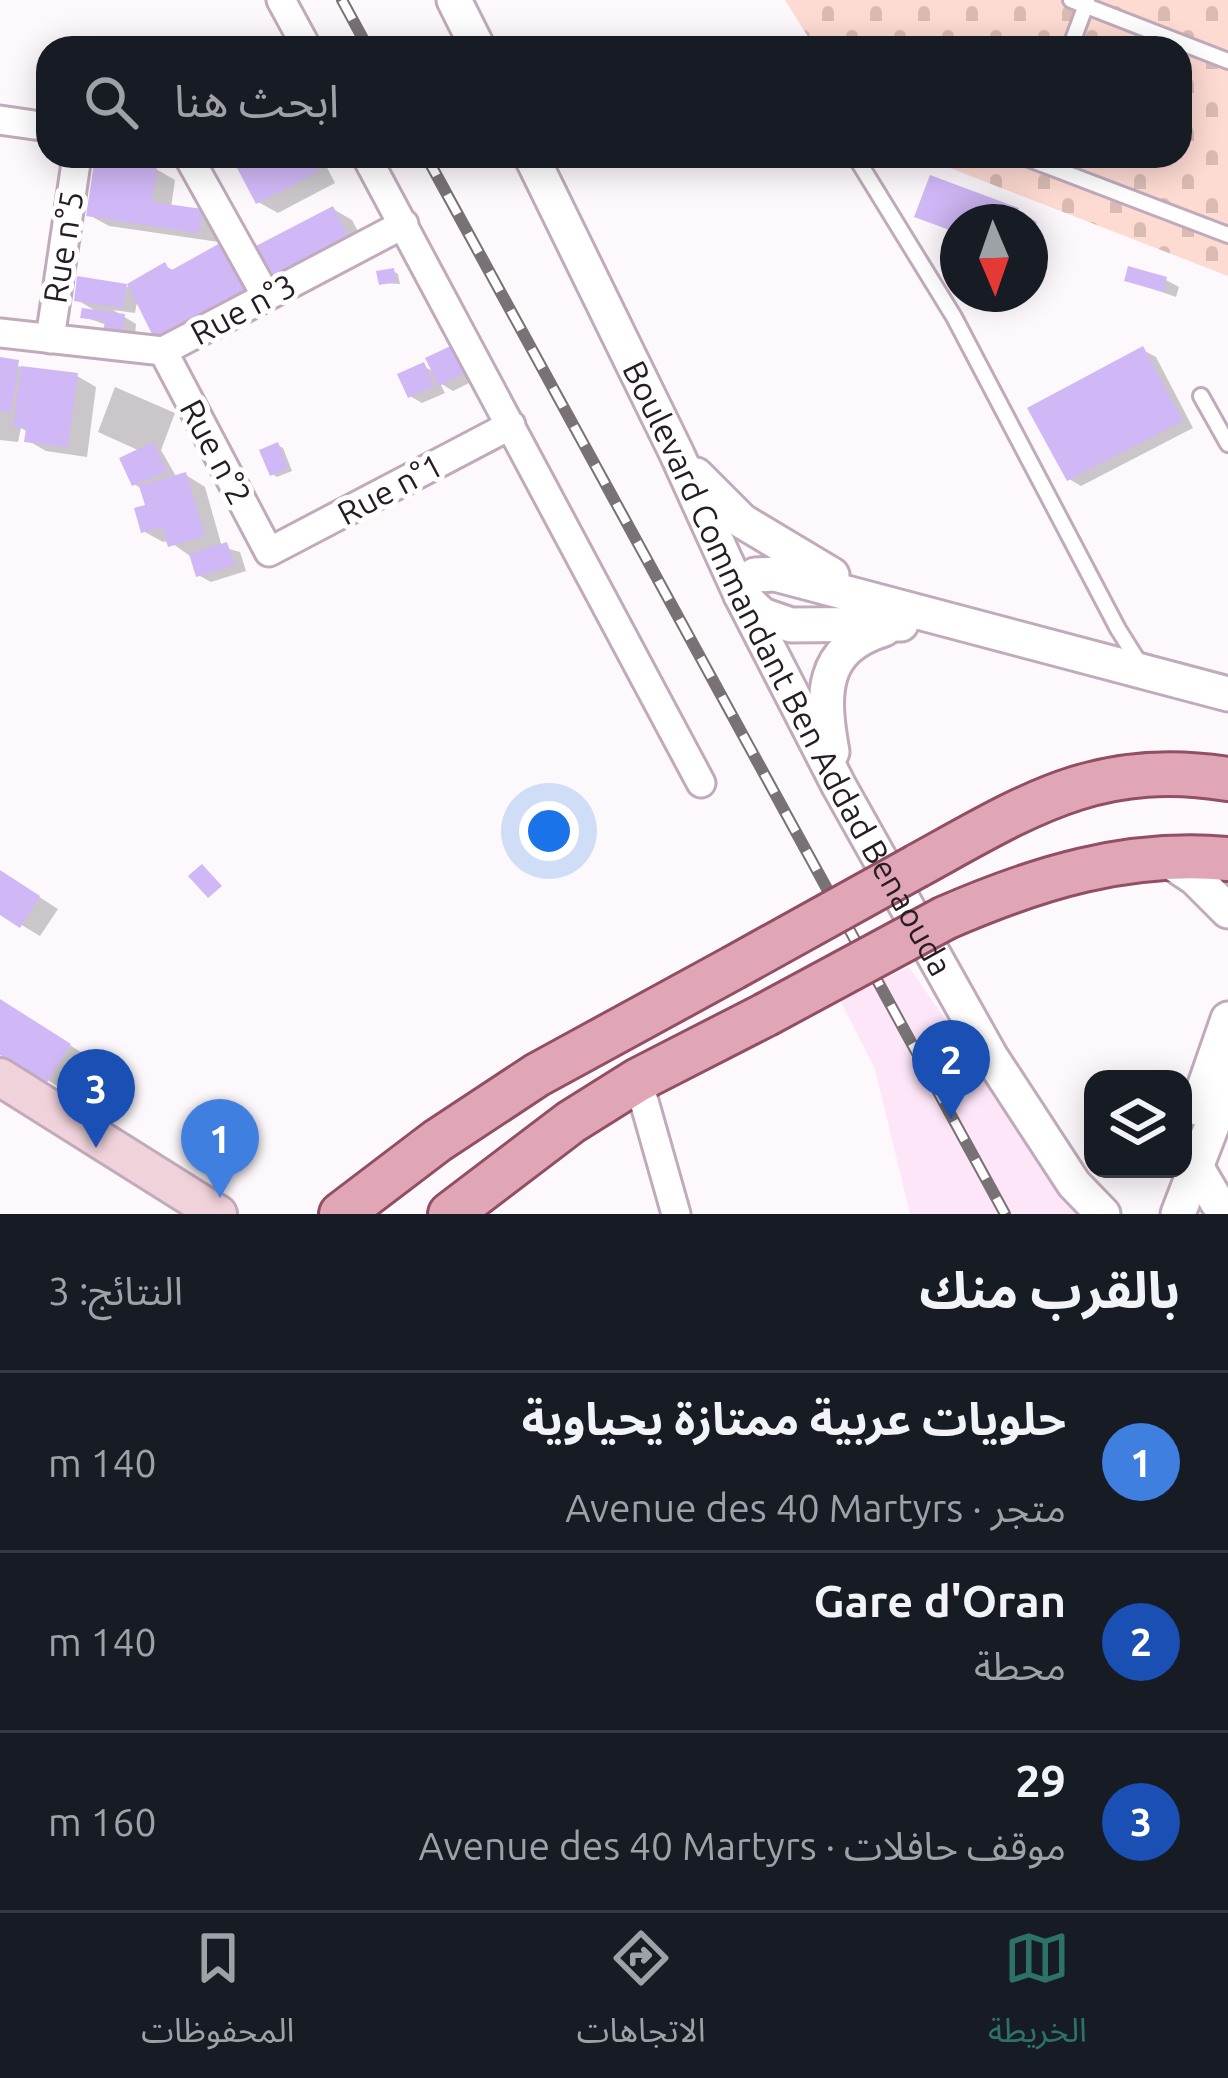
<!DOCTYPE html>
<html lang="ar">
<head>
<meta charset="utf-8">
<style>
  :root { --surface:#171b24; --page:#20242c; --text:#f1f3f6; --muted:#9ea1a6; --line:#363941; --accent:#2c7267 }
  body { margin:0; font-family:Ubuntu,"Noto Sans Arabic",sans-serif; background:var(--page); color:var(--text); direction:rtl }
  .controls { position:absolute; right:36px; bottom:36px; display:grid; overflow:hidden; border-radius:24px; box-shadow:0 6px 30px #0003 }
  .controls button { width:108px; height:108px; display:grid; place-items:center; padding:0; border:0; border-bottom:3px solid var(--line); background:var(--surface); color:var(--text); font:60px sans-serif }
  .compass { position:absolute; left:940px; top:204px; width:108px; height:108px; border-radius:50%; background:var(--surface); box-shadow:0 6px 30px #0003; rotate:178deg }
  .you { position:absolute; left:549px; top:831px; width:42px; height:42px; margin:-30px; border:9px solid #fff; border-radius:50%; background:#1a73e8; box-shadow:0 0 0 18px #1a73e833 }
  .badge { display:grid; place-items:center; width:78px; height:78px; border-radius:50%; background:var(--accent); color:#fff; font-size:39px; font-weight:700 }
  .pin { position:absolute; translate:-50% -99px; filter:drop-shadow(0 3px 6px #0008) }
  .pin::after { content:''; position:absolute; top:63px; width:42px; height:36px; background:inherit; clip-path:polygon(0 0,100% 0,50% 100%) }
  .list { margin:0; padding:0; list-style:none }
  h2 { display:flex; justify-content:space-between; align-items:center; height:156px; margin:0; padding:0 48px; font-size:51px }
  h2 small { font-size:39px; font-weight:400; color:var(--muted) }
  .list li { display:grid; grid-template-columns:78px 1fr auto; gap:36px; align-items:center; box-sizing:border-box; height:180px; padding:0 48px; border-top:3px solid var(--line) }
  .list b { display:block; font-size:45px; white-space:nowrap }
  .list p { margin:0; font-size:39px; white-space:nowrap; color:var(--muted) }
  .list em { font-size:39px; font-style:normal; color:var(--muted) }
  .icon { flex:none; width:66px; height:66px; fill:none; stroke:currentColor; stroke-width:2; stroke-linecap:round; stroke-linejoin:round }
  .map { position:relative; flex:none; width:1228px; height:1214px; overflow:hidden; direction:ltr }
  .search { position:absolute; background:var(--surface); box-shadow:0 6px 30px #0003; left:36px; right:36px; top:36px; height:132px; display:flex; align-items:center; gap:30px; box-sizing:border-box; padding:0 42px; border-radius:36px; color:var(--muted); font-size:45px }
  .sheet { height:696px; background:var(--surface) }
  nav { display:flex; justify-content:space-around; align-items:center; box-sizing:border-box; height:168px; border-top:3px solid var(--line); background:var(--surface); font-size:33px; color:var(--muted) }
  nav a { display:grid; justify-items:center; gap:6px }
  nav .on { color:var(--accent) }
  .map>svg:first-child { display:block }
</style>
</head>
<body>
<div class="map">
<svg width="1228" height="1214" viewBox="0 0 1228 1214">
  <defs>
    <pattern id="cemetery-stones" width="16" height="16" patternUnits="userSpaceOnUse" patternTransform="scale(3)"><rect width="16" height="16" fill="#fddad2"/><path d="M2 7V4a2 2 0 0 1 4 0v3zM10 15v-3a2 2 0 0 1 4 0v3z" fill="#d9bbb4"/></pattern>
  </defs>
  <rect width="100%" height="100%" fill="#fdf8fc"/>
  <path fill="#fde6f8" d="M 909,967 L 1051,1172 L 1083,1214 L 910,1214 L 875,1069 L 840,1000 Z"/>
  <path fill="url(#cemetery-stones)" d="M 785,0 L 1228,0 L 1228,276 L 919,156 L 1180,156 L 1180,48 L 815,48 Z"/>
  <path fill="#0003" d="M 261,156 L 321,156 L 335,183 L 278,213 L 258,202 Z
    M 156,169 L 175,180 L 171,208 L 202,212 L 221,223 L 219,242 L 109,226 L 89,215 Z
    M 932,179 L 1018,211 L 1037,222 L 1031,239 L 1040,244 L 1034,259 L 1030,258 L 1030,222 L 958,222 L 958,234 L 918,216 Z
    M 333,209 L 352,220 L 369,252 L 277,279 Z
    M 165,266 L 175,271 L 270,308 L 203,346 L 137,302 L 135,313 L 113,310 L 136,324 L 134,346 L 107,325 L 84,317 L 101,314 L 77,300 L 79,280 L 127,287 Z
    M 393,271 L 398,274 L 400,284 L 382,283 Z
    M 1127,280 L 1166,280 L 1179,287 L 1176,297 Z
    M 1143,350 L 1156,357 L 1193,428 L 1081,486 L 1069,479 Z
    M 0,360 L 30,370 L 77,376 L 96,387 L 87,457 L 46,451 L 27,440 L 28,432 L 21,428 L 18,442 L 0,440 Z
    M 429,360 L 481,377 L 453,391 L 440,383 L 445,393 L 422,403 L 410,396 L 423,366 L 436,373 Z
    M 115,387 L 175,413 L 161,450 L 177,478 L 186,475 L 205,487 L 222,547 L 240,552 L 246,571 L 211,582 L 198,575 L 190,556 L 169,541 L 163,542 L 143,531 L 148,507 L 142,489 L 134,484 L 140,451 L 98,432 Z
    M 277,445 L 283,448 L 292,471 L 277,477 L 272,474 Z
    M 0,872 L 58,909 L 40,936 L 0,912 Z
    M 0,1002 L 89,1057 L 67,1092 L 0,1051 Z
    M 107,1077 L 112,1080 L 106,1096 L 98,1093 Z"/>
  <path fill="#d0b8f6" d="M 280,37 L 286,48 L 255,48 Z
    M 255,156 L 309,156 L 318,172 L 256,204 L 236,166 Z
    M 95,157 L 157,166 L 152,202 L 203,209 L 199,233 L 86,216 Z
    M 930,175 L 1019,208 L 1014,222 L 958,222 L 958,233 L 914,217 Z
    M 333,206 L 351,241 L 275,281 L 256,246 Z
    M 222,242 L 252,297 L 156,342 L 127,284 L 165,262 L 170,271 Z
    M 1128,266 L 1167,277 L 1163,292 L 1124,281 Z
    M 394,268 L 396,282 L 379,285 L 376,271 Z
    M 77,276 L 127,284 L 123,308 L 74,301 Z
    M 82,308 L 125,314 L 121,341 L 102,338 L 105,321 L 80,318 Z
    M 457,343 L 471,370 L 439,386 L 425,358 Z
    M 1143,346 L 1183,421 L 1067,481 L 1027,408 Z
    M 0,357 L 19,360 L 11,413 L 0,411 Z
    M 424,362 L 434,386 L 408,398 L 397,374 Z
    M 21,366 L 78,373 L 68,447 L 24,442 L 26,428 L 13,427 Z
    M 153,442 L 167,471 L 132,486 L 119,458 Z
    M 278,442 L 288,468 L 270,476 L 259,450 Z
    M 186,472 L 205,536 L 168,547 L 162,527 L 141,533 L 134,508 L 145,505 L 139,486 Z
    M 227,542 L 235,565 L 196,577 L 189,554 Z
    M 202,864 L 222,886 L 208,898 L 188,876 Z
    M 0,870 L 40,896 L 20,928 L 0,915 Z
    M 0,999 L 71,1044 L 46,1084 L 0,1055 Z
    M 97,1071 L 108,1075 L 101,1096 L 89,1092 Z"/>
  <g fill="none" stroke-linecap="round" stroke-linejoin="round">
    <defs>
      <path id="service" d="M 1071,0 L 1228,61
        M 1070,48 L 1087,2
        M 855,156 L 954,317 L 1118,629 L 1140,664
        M 1021,156 L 1228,235
        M 1201,396 L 1228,444"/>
      <path id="minor" d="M 281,0 L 307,48
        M 0,120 L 48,127
        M 188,156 L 266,296
        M 366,156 L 701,783
        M 0,333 L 163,351 L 404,224
        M 50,339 L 77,156
        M 163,351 L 269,552 L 511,425
        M 638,1080 L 676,1214"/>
      <g id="tertiary">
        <path d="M 454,0 L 478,48"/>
        <path id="s1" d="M 531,156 L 676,452 L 741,595 L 839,786 L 991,1057 L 1074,1184 L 1103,1214"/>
        <path d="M 696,475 L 742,521 L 832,575"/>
        <path d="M 901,624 L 791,625 L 762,615 L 741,595 L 744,582 L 755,575 L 775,574 L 1228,694"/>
        <path d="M 832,752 C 822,696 819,649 884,629"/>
        <path d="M 1162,856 L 1195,878 L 1228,911"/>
        <path d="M 1197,1108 L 1228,1019"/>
        <path d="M 1197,1168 L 1217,1202 L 1228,1212"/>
        <path d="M 1178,1214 L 1228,1084"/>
      </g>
      <path id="secondary" d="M 0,1077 L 218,1214"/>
      <path id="primary" d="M 917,866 C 1026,806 1098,758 1228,779
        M 945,918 C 1037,878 1127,850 1228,859
        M 341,1214 L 437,1141 L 537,1075 L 733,968
        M 450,1214 L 571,1122 L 638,1080 L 765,1015"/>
    </defs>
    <use href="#service" stroke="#c0aabb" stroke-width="20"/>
    <use href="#minor" stroke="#c0aabb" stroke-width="33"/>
    <use href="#tertiary" stroke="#c0aabb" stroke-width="39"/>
    <use href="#secondary" stroke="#c0aabb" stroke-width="42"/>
    <use href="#primary" stroke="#924f64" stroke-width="48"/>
    <use href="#service" stroke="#fff" stroke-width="14"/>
    <use href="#minor" stroke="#fff" stroke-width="27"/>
    <use href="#tertiary" stroke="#fff" stroke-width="33"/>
    <use href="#secondary" stroke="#f0d2db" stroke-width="36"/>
    <use href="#primary" stroke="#e0a6b6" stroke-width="42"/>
    <defs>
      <path id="rail" d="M 342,0 L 368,48
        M 426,156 L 1005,1214"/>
    </defs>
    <use href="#rail" stroke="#787176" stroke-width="12"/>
    <use href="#rail" stroke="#fff" stroke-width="8" stroke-dasharray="22" stroke-linecap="butt"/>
    <defs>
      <path id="primary-bridge" d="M 733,968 L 917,866
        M 765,1015 L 945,918"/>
    </defs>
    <use href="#primary-bridge" stroke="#924f64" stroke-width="48" stroke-linecap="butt"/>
    <use href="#primary-bridge" stroke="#e0a6b6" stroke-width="42"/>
  </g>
  <g text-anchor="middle" stroke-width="10" stroke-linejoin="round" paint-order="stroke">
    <g font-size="33" fill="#261d24" stroke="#fff">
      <text transform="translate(63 247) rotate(-81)" y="12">Rue n°5</text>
      <text transform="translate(243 309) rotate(-28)" y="12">Rue n°3</text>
      <text transform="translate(216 452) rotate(62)" y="12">Rue n°2</text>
      <text transform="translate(390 489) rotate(-28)" y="12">Rue n°1</text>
      <text dy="12" stroke="none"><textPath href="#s1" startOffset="573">Boulevard Commandant Ben Addad Benaouda</textPath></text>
    </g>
  </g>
</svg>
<div class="controls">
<button><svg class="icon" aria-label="layers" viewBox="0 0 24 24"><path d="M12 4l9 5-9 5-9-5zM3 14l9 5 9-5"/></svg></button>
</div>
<svg class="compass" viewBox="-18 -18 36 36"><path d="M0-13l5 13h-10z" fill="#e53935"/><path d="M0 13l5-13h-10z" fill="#9ea1a6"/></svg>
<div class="you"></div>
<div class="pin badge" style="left:220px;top:1198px;background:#3f7fe0">1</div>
<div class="pin badge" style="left:951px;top:1119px;background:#1a4fb4">2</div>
<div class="pin badge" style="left:96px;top:1148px;background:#1a4fb4">3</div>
<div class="search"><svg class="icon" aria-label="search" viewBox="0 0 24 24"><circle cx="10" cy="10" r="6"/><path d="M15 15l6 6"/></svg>ابحث هنا</div>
</div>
<section class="sheet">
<h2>بالقرب منك<small>النتائج: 3</small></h2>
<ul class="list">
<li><span class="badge" style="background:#3f7fe0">1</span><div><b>حلويات عربية ممتازة يحياوية</b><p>متجر · Avenue des 40 Martyrs</p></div><em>140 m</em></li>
<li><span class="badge" style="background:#1a4fb4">2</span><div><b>Gare d'Oran</b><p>محطة</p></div><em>140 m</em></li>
<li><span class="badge" style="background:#1a4fb4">3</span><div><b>29</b><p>موقف حافلات · Avenue des 40 Martyrs</p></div><em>160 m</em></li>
</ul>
</section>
<nav>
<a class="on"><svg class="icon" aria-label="map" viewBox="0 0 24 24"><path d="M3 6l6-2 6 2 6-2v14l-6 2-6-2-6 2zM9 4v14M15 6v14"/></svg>الخريطة</a>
<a><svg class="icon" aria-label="directions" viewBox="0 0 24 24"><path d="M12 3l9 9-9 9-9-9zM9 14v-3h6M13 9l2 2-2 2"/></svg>الاتجاهات</a>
<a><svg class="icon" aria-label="saved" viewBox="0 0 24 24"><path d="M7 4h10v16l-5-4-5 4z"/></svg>المحفوظات</a>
</nav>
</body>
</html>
